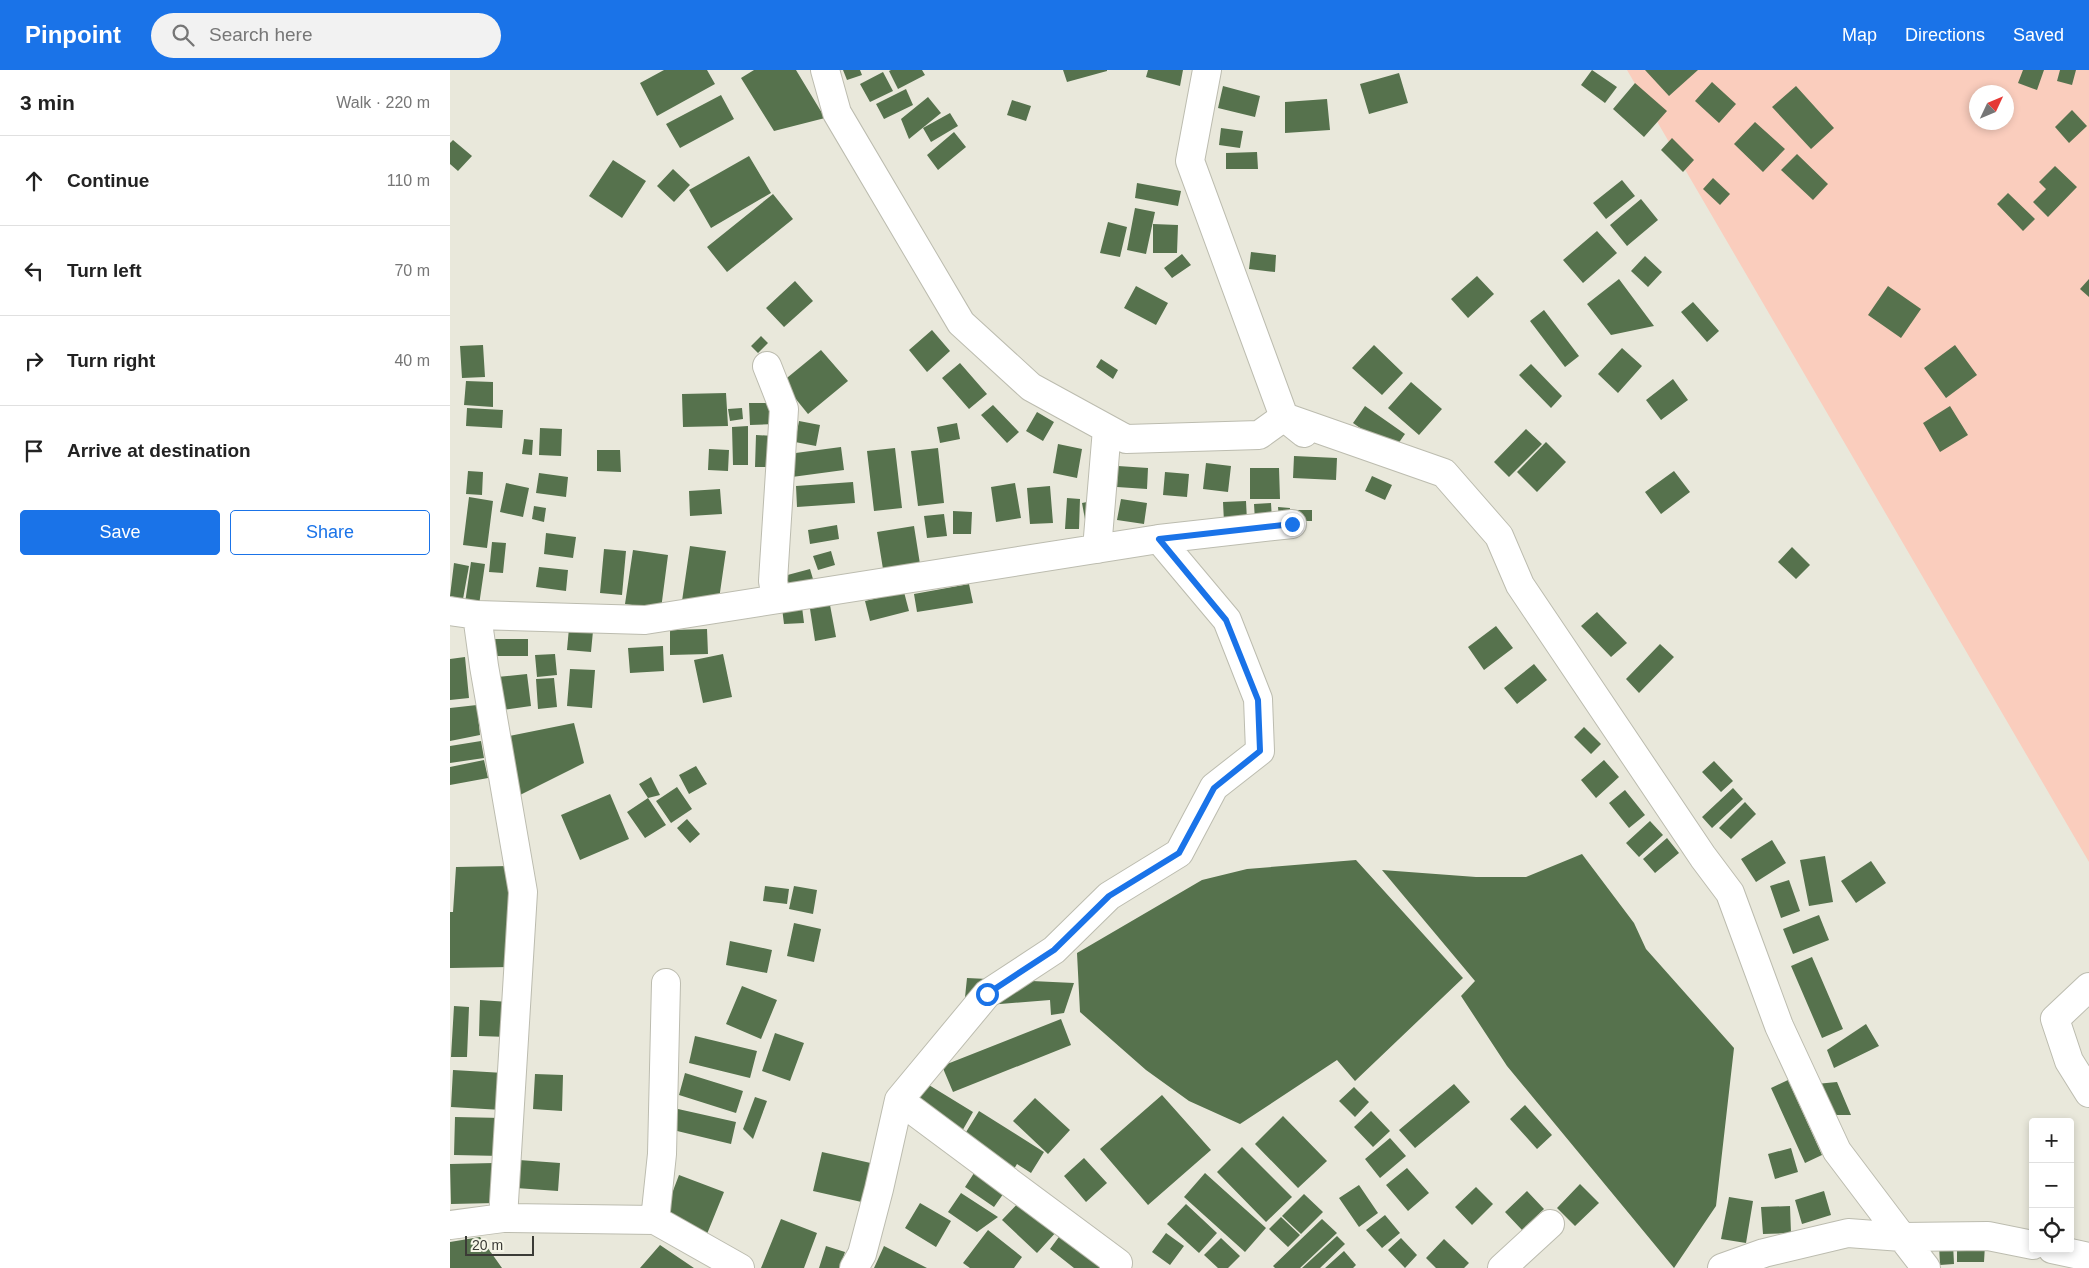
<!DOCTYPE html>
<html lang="en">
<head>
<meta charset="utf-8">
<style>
  :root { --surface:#fff; --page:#f2f2f2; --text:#222; --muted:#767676; --line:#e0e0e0; --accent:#1a73e8 }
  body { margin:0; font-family:Helvetica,sans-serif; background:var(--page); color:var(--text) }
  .controls { position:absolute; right:15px; bottom:15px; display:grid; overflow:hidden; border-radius:5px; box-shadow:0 2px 8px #0003 }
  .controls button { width:45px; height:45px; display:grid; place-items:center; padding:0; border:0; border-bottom:1px solid var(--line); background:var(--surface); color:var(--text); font:25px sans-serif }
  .compass { position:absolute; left:1519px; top:15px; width:45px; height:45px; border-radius:50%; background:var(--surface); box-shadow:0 2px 8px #0003; rotate:46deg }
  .scale { position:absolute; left:15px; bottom:12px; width:69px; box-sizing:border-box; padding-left:5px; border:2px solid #3b3b36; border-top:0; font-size:14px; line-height:18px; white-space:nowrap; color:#3b3b36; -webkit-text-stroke:4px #f6f6e8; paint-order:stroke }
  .stop { position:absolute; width:15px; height:15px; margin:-11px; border:4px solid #1a73e8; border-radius:50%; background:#fff }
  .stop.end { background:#1a73e8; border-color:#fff; box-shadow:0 1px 5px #0008 }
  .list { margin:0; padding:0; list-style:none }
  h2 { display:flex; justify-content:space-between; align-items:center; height:65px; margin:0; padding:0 20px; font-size:21px }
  h2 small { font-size:16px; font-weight:400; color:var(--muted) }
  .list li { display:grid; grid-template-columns:32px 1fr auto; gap:15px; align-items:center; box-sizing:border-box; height:90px; padding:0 20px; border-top:1px solid var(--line) }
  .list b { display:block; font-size:19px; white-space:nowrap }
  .list em { font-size:16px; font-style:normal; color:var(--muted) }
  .actions { display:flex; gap:10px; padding:15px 20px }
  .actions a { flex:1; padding:11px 0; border:1px solid var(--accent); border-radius:5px; text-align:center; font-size:18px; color:var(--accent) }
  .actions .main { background:var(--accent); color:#fff }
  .icon { flex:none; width:28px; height:28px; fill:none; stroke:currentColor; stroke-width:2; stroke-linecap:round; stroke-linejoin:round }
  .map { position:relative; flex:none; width:1639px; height:1198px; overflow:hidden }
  header { display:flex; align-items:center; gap:30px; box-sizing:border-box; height:70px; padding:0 25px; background:var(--accent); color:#fff }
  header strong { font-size:24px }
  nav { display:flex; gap:28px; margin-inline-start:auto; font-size:18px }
  .search { width:350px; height:45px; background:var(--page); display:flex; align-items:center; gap:12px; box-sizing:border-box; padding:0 18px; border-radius:28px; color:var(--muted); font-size:19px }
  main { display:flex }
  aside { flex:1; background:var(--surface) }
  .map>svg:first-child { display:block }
</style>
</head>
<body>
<header>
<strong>Pinpoint</strong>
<div class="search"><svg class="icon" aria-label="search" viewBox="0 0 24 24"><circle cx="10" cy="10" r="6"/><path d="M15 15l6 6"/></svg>Search here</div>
<nav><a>Map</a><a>Directions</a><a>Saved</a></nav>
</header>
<main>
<aside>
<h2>3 min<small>Walk · 220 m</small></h2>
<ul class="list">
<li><svg class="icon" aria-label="ahead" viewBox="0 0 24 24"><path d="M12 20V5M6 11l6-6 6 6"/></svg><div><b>Continue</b></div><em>110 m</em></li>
<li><svg class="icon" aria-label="left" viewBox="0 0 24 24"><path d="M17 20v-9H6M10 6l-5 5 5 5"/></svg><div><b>Turn left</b></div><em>70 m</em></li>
<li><svg class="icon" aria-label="right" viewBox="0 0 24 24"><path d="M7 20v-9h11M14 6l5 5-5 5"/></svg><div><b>Turn right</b></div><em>40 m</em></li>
<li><svg class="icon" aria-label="arrive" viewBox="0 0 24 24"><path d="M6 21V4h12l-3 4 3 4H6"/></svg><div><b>Arrive at destination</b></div></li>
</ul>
<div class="actions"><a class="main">Save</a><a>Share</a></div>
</aside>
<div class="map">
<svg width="1639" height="1198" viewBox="0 0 1639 1198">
  <rect width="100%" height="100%" fill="#e9e8db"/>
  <path fill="#facdbd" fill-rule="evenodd" d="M 1177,0 L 1639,0 L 1639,792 ZM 1526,22 L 1556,22 L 1556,52 L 1526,52 Z"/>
  <path fill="#56724d" d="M 214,0 L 257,0 L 265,14 L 207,46 L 190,13 Z
    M 304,0 L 346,0 L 375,48 L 324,61 L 291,8 Z
    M 393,0 L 410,0 L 412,5 L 397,10 Z
    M 441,0 L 472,0 L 475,5 L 448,19 L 439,1 Z
    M 613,0 L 657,0 L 657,1 L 617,12 Z
    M 698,0 L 733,0 L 730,16 L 696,7 Z
    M 1142,0 L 1167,17 L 1155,33 L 1131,15 Z
    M 1195,0 L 1248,0 L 1219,26 Z
    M 1573,0 L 1594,0 L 1587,20 L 1568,13 Z
    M 1610,0 L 1626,0 L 1622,15 L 1607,11 Z
    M 433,2 L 443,21 L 420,32 L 410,14 Z
    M 949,3 L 958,33 L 919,44 L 910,14 Z
    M 1262,12 L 1286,34 L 1269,53 L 1245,31 Z
    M 1185,13 L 1217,41 L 1194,67 L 1163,39 Z
    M 773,16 L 810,26 L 805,47 L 768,38 Z
    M 1346,16 L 1384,58 L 1361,79 L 1322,37 Z
    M 456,19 L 463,35 L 434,49 L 426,34 Z
    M 271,25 L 284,49 L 230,78 L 216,54 Z
    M 478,27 L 491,43 L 459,69 L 451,49 Z
    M 877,29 L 880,60 L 835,63 L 835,32 Z
    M 562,30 L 581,36 L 576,51 L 557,45 Z
    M 1622,40 L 1637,56 L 1619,73 L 1605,57 Z
    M 500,43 L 508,56 L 481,72 L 473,58 Z
    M 1305,52 L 1335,79 L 1313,102 L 1284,74 Z
    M 771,58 L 793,61 L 790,78 L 769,75 Z
    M 504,62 L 516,77 L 488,100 L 477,85 Z
    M 1222,68 L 1244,90 L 1233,102 L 1211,80 Z
    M 3,70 L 22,86 L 8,101 L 0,94 L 0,73 Z
    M 807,82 L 808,99 L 776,99 L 776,83 Z
    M 1347,84 L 1378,114 L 1363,130 L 1331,100 Z
    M 299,86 L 321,123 L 261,158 L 239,120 Z
    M 163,90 L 196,111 L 172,148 L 139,126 Z
    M 1605,96 L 1627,117 L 1598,147 L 1583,132 L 1596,119 L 1589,112 Z
    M 223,99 L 240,115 L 224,132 L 207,116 Z
    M 1263,108 L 1280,124 L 1270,135 L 1253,119 Z
    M 1172,110 L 1185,126 L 1156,149 L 1143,133 Z
    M 687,113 L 731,121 L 728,136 L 685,128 Z
    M 1558,123 L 1585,149 L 1573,161 L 1547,134 Z
    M 323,124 L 343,149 L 277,202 L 257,177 Z
    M 1191,129 L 1208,150 L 1177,176 L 1160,155 Z
    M 685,138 L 705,142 L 696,184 L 677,180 Z
    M 658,152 L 677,157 L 670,187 L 650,183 Z
    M 703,154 L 728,155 L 727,183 L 703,183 Z
    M 1147,161 L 1167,183 L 1133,213 L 1113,190 Z
    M 801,182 L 826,185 L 825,202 L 799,199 Z
    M 732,184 L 741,195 L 722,208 L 714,198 Z
    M 1195,186 L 1212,202 L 1198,217 L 1181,201 Z
    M 1027,206 L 1044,224 L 1018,248 L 1001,229 Z
    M 1169,209 L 1204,256 L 1161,265 L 1137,234 Z
    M 1639,209 L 1639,227 L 1630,219 Z
    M 345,211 L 363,231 L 334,257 L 316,238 Z
    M 686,216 L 718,233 L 706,255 L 674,238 Z
    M 1438,216 L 1471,239 L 1451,268 L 1418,245 Z
    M 1243,232 L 1269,261 L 1257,272 L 1231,242 Z
    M 1094,240 L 1129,286 L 1115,297 L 1080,251 Z
    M 482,260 L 500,281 L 477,302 L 459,280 Z
    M 311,266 L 318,273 L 308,283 L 301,276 Z
    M 33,275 L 35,307 L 12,308 L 10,276 Z
    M 924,275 L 953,303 L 932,325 L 902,298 Z
    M 1505,275 L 1527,305 L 1496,328 L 1474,298 Z
    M 1172,278 L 1192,296 L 1168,323 L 1148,304 Z
    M 371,280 L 398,311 L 358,344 L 332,312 Z
    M 651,289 L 668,300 L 663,309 L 646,297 Z
    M 510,293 L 537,324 L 519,339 L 492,308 Z
    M 1081,294 L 1112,326 L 1101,338 L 1069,305 Z
    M 1223,309 L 1238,330 L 1211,350 L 1196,330 Z
    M 16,311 L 43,312 L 43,337 L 14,335 Z
    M 961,312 L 992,339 L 969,365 L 938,338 Z
    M 276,323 L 278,356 L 233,357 L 232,324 Z
    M 299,333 L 324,333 L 325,354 L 300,355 Z
    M 543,335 L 569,362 L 557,373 L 531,345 Z
    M 915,336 L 955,364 L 943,381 L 903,353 Z
    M 1500,336 L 1518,365 L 1490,382 L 1473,353 Z
    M 17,338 L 53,340 L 52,358 L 16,356 Z
    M 292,338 L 293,349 L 280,351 L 278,339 Z
    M 587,342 L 604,352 L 593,371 L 576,361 Z
    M 349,351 L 370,355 L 366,376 L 345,372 Z
    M 507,353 L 510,369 L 490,373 L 487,357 Z
    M 298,356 L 298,395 L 283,395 L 282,357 Z
    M 90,358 L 112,359 L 111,386 L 89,385 Z
    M 1076,359 L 1092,374 L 1059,407 L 1044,392 Z
    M 306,365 L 324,366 L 323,397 L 305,397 Z
    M 74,369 L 83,370 L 82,385 L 72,384 Z
    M 1096,372 L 1116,392 L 1087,422 L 1067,402 Z
    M 608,374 L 632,379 L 627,408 L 603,403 Z
    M 391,377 L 394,400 L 342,407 L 338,384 Z
    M 445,378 L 452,438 L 424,441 L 417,381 Z
    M 488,378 L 494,433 L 468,436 L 461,381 Z
    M 259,379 L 279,380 L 278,401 L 258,400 Z
    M 147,380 L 170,380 L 171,402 L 147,401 Z
    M 844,386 L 887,388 L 886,410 L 843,408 Z
    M 756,393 L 781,396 L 778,422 L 753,419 Z
    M 668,396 L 698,398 L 697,419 L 667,417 Z
    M 800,398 L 829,398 L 830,429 L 800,429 Z
    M 18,401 L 33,402 L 32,425 L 16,424 Z
    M 1224,401 L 1240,422 L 1211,444 L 1195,422 Z
    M 715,402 L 739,404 L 737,427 L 713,425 Z
    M 89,403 L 118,407 L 116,427 L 86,423 Z
    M 922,406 L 942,415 L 935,430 L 915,421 Z
    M 403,412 L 405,433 L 347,437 L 346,416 Z
    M 56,413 L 79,418 L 73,447 L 50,442 Z
    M 565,413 L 571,448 L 546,452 L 541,417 Z
    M 600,416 L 603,453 L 580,454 L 577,418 Z
    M 270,419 L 272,444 L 240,446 L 239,421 Z
    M 19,427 L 43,431 L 37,478 L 13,475 Z
    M 617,428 L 630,429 L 629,459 L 615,459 Z
    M 671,429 L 697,433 L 694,454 L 667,450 Z
    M 642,431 L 636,455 L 632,433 Z
    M 796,431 L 797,451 L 774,452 L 773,432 Z
    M 821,433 L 822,450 L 805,451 L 804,434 Z
    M 84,436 L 96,438 L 94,452 L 82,449 Z
    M 828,437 L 840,438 L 839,450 L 829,449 Z
    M 843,440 L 862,440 L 862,451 L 843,451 Z
    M 503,441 L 522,442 L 521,464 L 503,464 Z
    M 494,444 L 497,466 L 477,468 L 474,446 Z
    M 387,455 L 389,469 L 360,474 L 358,460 Z
    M 464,456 L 470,494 L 433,499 L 427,462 Z
    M 96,463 L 126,467 L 123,488 L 94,484 Z
    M 42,472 L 56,473 L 53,503 L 39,502 Z
    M 240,476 L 276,481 L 268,536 L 232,531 Z
    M 1342,477 L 1360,495 L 1346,509 L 1328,492 Z
    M 154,479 L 176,481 L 172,525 L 150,523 Z
    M 183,480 L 218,485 L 211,539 L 175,534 Z
    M 381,481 L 385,495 L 368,500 L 363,486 Z
    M 21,492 L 35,494 L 29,535 L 15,533 Z
    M 4,493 L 19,496 L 13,529 L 0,526 Z
    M 89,497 L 118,500 L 116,521 L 86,517 Z
    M 360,499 L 363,509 L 333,518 L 330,507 Z
    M 519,514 L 523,533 L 467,542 L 464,524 Z
    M 454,522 L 459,541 L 420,551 L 415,531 Z
    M 380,535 L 386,567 L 365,571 L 360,539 Z
    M 352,537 L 354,553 L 334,554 L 332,538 Z
    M 1147,542 L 1177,573 L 1161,587 L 1131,556 Z
    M 1046,556 L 1063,578 L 1034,600 L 1018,577 Z
    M 119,558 L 143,561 L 141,582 L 117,580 Z
    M 257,559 L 258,584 L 220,585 L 220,560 Z
    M 38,569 L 78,569 L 78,586 L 38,586 Z
    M 1210,574 L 1224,587 L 1189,623 L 1176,609 Z
    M 213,576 L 214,601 L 180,603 L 178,578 Z
    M 105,584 L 107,605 L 87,607 L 85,585 Z
    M 273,584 L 282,627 L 253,633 L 244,590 Z
    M 15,587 L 19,628 L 0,630 L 0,589 Z
    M 1084,594 L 1097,610 L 1067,634 L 1054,618 Z
    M 120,599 L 145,600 L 142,638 L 117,636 Z
    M 77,604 L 81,636 L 52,640 L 47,607 Z
    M 104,608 L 107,637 L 88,639 L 86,609 Z
    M 27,635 L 30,665 L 0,671 L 0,638 Z
    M 124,653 L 134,693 L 66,727 L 54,667 Z
    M 1134,657 L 1151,674 L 1141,684 L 1124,667 Z
    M 31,671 L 34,688 L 0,693 L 0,676 Z
    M 34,690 L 38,708 L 0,715 L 0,697 Z
    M 1154,690 L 1169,707 L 1146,728 L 1131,710 Z
    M 1264,691 L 1283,711 L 1271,722 L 1252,702 Z
    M 246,696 L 257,714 L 239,724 L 229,705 Z
    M 201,707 L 210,725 L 198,728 L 189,714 Z
    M 227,717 L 242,739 L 221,753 L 206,731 Z
    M 1283,718 L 1293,729 L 1262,758 L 1252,747 Z
    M 1175,720 L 1195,745 L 1179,758 L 1159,733 Z
    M 160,724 L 179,769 L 130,790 L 111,745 Z
    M 198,728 L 216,755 L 195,768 L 177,742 Z
    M 1295,732 L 1306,744 L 1281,769 L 1269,758 Z
    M 237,749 L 250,764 L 240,773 L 227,758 Z
    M 1200,751 L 1213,765 L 1189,787 L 1176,773 Z
    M 1217,768 L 1229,783 L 1205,803 L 1193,789 Z
    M 1322,770 L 1336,793 L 1306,812 L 1291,789 Z
    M 1132,784 L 1184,853 L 1196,879 L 1284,978 L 1266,1136 L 1224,1198 L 1057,996 L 1011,926 L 1025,911 L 932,800 L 1026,807 L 1076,807 Z
    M 1375,786 L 1383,832 L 1359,836 L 1350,790 Z
    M 906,790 L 1013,908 L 905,1011 L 887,990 L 790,1054 L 739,1031 L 696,1000 L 630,942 L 627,883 L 752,810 L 797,799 Z
    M 1421,791 L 1436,813 L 1406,833 L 1391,811 Z
    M 65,796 L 65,897 L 0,898 L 0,842 L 3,842 L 6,797 Z
    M 1339,810 L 1350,841 L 1331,848 L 1320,816 Z
    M 315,816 L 339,819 L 337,834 L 313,831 Z
    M 344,816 L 367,820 L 363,844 L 339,839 Z
    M 1369,845 L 1379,870 L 1343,884 L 1333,859 Z
    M 344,853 L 371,859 L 364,892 L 337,886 Z
    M 280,871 L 322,880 L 317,903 L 276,895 Z
    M 1362,887 L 1393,959 L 1372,968 L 1341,896 Z
    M 517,908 L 624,913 L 614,943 L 601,945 L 600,930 L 514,937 Z
    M 292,916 L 327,930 L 311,969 L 276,954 Z
    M 30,930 L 59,932 L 58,967 L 29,966 Z
    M 4,936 L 19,937 L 17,987 L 1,987 Z
    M 611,949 L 621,975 L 503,1022 L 492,996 Z
    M 1416,954 L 1429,976 L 1384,998 L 1377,980 Z
    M 325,963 L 354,973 L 340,1011 L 312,1001 Z
    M 245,966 L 307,981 L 300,1008 L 239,993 Z
    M 3,1000 L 54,1003 L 52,1040 L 1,1037 Z
    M 235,1003 L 293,1021 L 286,1043 L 229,1025 Z
    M 85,1004 L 113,1005 L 112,1041 L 83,1039 Z
    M 1338,1010 L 1372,1085 L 1355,1093 L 1321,1018 Z
    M 474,1012 L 523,1042 L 511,1063 L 462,1033 Z
    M 1387,1012 L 1401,1045 L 1378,1045 L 1366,1014 Z
    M 1004,1014 L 1020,1032 L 965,1078 L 949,1060 Z
    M 904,1017 L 919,1032 L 905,1047 L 889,1031 Z
    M 712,1025 L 761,1080 L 698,1135 L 650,1079 Z
    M 305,1027 L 317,1031 L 303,1069 L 293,1059 Z
    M 585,1028 L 620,1060 L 598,1084 L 563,1051 Z
    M 1075,1035 L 1102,1065 L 1087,1079 L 1060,1049 Z
    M 228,1039 L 286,1052 L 281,1074 L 223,1060 Z
    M 529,1041 L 594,1082 L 581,1103 L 567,1094 L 564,1099 L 513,1067 Z
    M 921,1041 L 940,1061 L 923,1077 L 904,1057 Z
    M 833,1046 L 877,1091 L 848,1118 L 805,1074 Z
    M 5,1047 L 52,1048 L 51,1086 L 4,1085 Z
    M 940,1068 L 956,1086 L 930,1108 L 915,1089 Z
    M 792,1077 L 842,1127 L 816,1152 L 767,1102 Z
    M 1341,1078 L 1348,1102 L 1325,1109 L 1318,1084 Z
    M 372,1082 L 425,1094 L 416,1133 L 363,1121 Z
    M 634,1088 L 657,1113 L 636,1132 L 614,1106 Z
    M 69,1090 L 110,1093 L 108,1121 L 66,1118 Z
    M 44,1093 L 46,1133 L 1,1134 L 0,1094 Z
    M 957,1098 L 979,1123 L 958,1141 L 936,1115 Z
    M 526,1100 L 556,1120 L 544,1137 L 515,1117 Z
    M 755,1103 L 816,1158 L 795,1182 L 734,1127 Z
    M 229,1105 L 274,1122 L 257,1164 L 213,1147 Z
    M 1130,1114 L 1149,1133 L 1125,1156 L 1107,1138 Z
    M 909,1115 L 928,1143 L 909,1157 L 889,1128 Z
    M 1026,1117 L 1043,1134 L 1022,1155 L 1005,1137 Z
    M 1077,1121 L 1094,1139 L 1072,1160 L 1055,1142 Z
    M 1374,1121 L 1381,1145 L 1352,1154 L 1345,1130 Z
    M 511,1123 L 548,1147 L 527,1162 L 498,1142 Z
    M 854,1124 L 873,1142 L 851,1164 L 832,1146 Z
    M 574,1127 L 608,1160 L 587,1183 L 552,1150 Z
    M 1279,1127 L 1303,1131 L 1296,1173 L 1271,1169 Z
    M 470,1133 L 501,1151 L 486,1177 L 455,1158 Z
    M 736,1134 L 767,1163 L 749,1183 L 717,1154 Z
    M 1340,1136 L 1341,1163 L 1313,1164 L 1311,1137 Z
    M 935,1145 L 950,1163 L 932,1178 L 916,1160 Z
    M 831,1147 L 850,1165 L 838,1177 L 819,1159 Z
    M 331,1149 L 367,1163 L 354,1198 L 311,1198 Z
    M 872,1149 L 887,1163 L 850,1198 L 825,1198 L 823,1196 Z
    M 538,1160 L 572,1187 L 564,1198 L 520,1198 L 513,1193 Z
    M 614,1160 L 654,1198 L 624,1198 L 600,1179 Z
    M 716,1163 L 734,1176 L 720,1195 L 702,1182 Z
    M 887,1166 L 895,1174 L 870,1198 L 852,1198 Z
    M 30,1167 L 52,1198 L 0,1198 L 0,1172 Z
    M 771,1168 L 790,1186 L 778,1198 L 768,1198 L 754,1185 Z
    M 951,1168 L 967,1185 L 955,1198 L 938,1180 Z
    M 994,1169 L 1019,1193 L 1014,1198 L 986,1198 L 976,1188 Z
    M 1489,1174 L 1503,1174 L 1504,1194 L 1490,1195 Z
    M 210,1175 L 244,1198 L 190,1198 Z
    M 1507,1175 L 1535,1175 L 1534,1192 L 1507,1192 Z
    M 376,1176 L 395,1182 L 390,1198 L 369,1198 Z
    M 434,1176 L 477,1198 L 424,1198 Z
    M 894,1181 L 906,1195 L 903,1198 L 875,1198 Z"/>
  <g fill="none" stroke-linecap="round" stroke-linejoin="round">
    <defs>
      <path id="minor" d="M 375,0 L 387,43 L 511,253 L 581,317 L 676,369 L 809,365 L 834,347 L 740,91 L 757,0
        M 317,296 L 334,339 L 323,511 L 326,529
        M 854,363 L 834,347 L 994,403 L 1049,466 L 1070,515 L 1253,787 L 1280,823 L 1329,956 L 1387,1081 L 1452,1167
        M 709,469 L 842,454
        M 647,479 L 657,359
        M 0,541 L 27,545 L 195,550 L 709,469 L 777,550 L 808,629 L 810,681 L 764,717 L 729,783 L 659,826 L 604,880 L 537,924 L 449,1030 L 429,1119 L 412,1184 L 404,1198
        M 27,545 L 34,596 L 73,822 L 53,1148
        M 1639,917 L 1605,949 L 1619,991 L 1639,1023
        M 449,1030 L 668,1193 L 664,1198
        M 205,1150 L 212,1084 L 216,913
        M 0,1155 L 53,1148 L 205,1150 L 290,1198
        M 1602,1179 L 1639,1187
        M 1052,1198 L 1100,1154
        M 1272,1198 L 1314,1183 L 1398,1163 L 1452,1167
        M 1476,1198 L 1452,1167 L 1538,1166 L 1583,1175"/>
    </defs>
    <use href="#minor" stroke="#bcbcaf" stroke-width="30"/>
    <use href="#minor" stroke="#fff" stroke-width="28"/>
  </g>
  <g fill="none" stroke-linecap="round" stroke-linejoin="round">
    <path stroke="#1a73e8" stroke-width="6" d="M 537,924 L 604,880 L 659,826 L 729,783 L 764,718 L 810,681 L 808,630 L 776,550 L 709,469 L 842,454"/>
  </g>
</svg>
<div class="controls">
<button>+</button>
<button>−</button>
<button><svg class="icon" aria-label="locate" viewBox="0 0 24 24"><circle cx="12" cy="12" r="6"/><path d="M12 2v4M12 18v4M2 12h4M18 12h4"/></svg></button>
</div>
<svg class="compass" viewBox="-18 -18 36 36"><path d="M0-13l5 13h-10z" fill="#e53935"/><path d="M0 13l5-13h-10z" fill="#767676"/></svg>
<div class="scale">20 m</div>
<div class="stop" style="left:537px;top:924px"></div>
<div class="stop end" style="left:842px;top:454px"></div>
</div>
</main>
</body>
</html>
